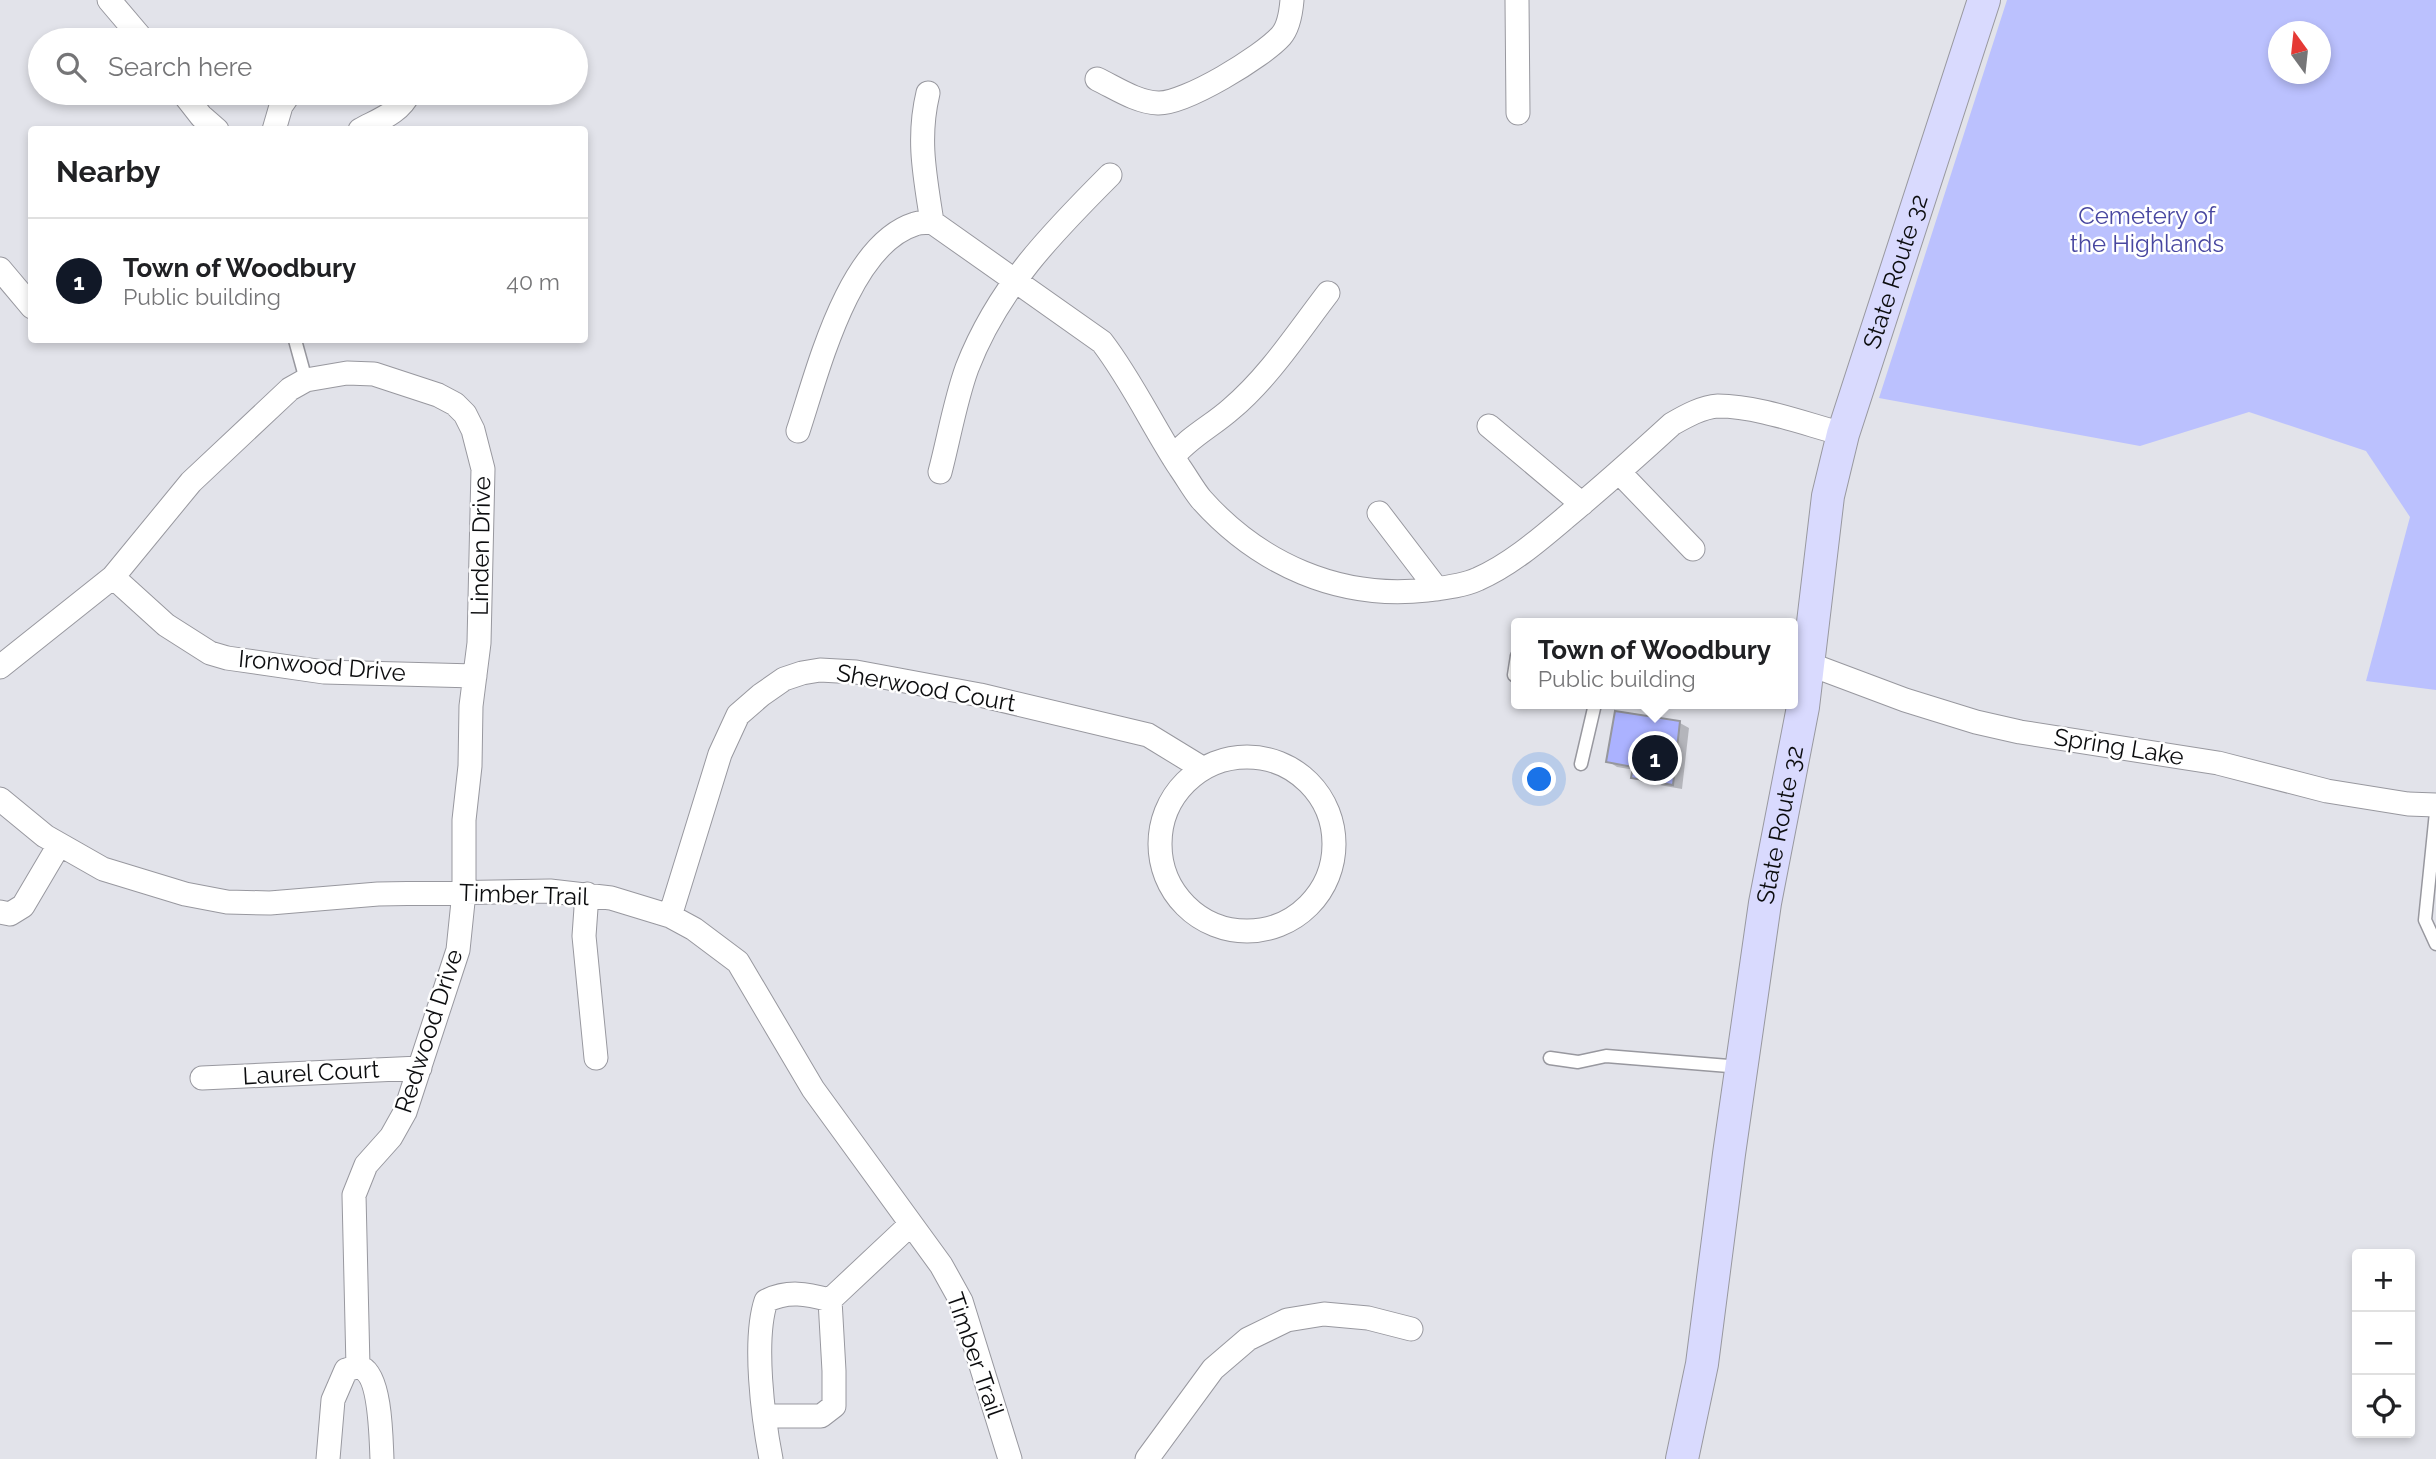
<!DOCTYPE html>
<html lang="en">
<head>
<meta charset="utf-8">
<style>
  :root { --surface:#fff; --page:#f6f6f6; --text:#202124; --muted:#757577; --line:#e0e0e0; --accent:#111827 }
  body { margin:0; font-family:Raleway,sans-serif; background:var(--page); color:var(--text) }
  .controls { position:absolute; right:21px; bottom:21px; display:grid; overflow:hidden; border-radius:7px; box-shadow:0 4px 10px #0003 }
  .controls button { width:63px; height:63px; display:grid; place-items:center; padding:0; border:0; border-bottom:2px solid var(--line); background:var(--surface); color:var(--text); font:35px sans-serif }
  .compass { position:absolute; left:2268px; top:21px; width:63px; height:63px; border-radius:50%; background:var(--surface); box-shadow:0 4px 10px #0003; rotate:345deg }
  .you { position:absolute; left:1540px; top:780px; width:24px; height:24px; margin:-18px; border:5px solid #fff; border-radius:50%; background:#1a73e8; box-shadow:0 0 0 10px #1a73e833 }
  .badge { display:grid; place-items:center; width:46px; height:46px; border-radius:50%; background:var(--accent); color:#fff; font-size:23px; font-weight:700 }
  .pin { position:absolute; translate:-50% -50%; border:4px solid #fff; box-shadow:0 2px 7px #0006 }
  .popup { position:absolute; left:1511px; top:618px; width:287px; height:91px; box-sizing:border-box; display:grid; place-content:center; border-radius:7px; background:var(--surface); filter:drop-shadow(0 2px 5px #0005); font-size:23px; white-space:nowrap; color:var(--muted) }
  .popup b { font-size:26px; color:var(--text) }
  .popup::after { content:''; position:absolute; left:50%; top:100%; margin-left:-14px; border:14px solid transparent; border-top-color:var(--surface) }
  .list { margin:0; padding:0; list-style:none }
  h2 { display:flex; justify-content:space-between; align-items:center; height:91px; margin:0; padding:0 28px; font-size:30px }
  h2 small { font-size:23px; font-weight:400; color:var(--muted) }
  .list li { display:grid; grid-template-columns:46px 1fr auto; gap:21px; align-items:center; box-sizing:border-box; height:126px; padding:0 28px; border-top:2px solid var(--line) }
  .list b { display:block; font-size:26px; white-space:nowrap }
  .list p { margin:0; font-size:23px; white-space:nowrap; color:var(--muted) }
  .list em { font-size:23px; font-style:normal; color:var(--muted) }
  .icon { flex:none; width:38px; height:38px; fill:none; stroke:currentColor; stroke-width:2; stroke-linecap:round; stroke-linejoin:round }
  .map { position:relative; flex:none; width:2436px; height:1459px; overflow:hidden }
  .search { position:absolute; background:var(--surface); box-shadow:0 4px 10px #0003; left:28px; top:28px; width:560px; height:77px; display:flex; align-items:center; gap:18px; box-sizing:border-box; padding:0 24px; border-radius:38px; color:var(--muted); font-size:26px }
  .panel { position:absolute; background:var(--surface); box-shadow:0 4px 10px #0003; left:28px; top:126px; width:560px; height:217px; border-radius:7px }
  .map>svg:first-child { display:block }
</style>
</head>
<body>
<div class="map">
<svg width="2436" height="1459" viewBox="0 0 2436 1459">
  <rect width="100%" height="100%" fill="#e2e3ea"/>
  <path fill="#bbc1fe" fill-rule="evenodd" d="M 2007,0 L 2436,0 L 2436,690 L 2366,681 L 2410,517 L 2366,451 L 2249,412 L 2140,446 L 1879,398 ZM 2278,32 L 2320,32 L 2320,74 L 2278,74 Z"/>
  <path fill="#0003" d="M 1680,723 L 1689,728 L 1682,789 L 1642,782 L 1633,777 L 1635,770 L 1617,767 L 1608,761 Z"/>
  <path fill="#abb2ff" stroke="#96979d" stroke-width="2" d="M 1615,711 L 1680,721 L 1673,785 L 1631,778 L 1633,767 L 1606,762 Z"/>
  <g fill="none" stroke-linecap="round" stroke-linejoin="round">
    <defs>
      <path id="lane" d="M 295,340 L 306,380
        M 1517,656 L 1514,675 L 1517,675
        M 1581,764 L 1595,704
        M 2436,812 L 2425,920 L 2436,944
        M 1550,1058 L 1578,1062 L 1606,1056 L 1741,1067"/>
      <path id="street" d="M 109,0 L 143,40
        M 1517,0 L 1518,113
        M 1097,79 C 1116,88 1136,102 1158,103 C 1185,104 1262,57 1281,36 C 1289,27 1291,12 1292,0
        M 183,93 L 201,116 L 217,130
        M 928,93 C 917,139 925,176 932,222
        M 274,130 L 281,106 L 290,93
        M 360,130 C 378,120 400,113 409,93
        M 932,222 L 1102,342 C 1132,381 1153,427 1180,468 C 1187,478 1193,489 1201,499 C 1259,564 1339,600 1427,590 C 1443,588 1463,586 1478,579 C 1510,565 1539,540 1565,518 C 1601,488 1637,456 1672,424 C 1686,416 1702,407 1718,406 C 1758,406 1805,424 1843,434
        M 0,269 L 32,307
        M 1489,426 L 1582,504
        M 798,431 C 818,371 848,245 915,224 C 920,222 927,223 932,222
        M 1173,457 C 1189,437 1212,426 1231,409 C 1269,377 1298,332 1328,293
        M 940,472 C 949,438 955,401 967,368 C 998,288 1051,234 1110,175
        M 1619,472 L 1693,549
        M 1379,513 L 1437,589
        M 113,577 L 166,625 L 210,653 L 227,658 L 324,672 L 475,676
        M 1809,664 L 1905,700 L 1976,722 L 2020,732 L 2218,763 L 2327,791 L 2408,804 L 2436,805
        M 0,667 L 113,577 L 191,482 L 290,389 L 306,380 L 347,373 L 374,374 L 438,395 L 455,404 L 465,414 L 473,430 L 483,469 L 479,643 L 471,706 L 470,766 L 464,820 L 464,892 L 458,950 L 405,1112 L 391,1137 L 366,1165 L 354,1195 L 358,1367
        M1160 844a87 87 0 1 1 174 0a87 87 0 1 1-174 0Z
        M 0,799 L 45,836 L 103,869 L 185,894 L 227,902 L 270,903 L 378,894 L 550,891 L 611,898 L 670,916 L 694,929 L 738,962 L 813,1089 L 941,1265 L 961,1301 L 1010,1459
        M 587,894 L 584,936 L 596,1058
        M 0,912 L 10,914 L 23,906 L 59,845
        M 670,916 L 720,754 L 738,715 L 761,695 L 784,679 L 802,673 L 820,670 L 856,672 L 980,695 L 1148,735 L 1202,768
        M 202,1078 L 420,1068
        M 766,1416 L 821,1416 L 834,1406 L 834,1371 L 830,1300
        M 328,1459 L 333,1400 L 346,1370 C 351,1369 357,1366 362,1368 C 381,1378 381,1440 382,1459
        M 771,1459 C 763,1418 753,1340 766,1301 C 788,1290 807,1294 830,1300 L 911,1224
        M 1147,1459 L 1213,1369 L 1248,1339 L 1287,1320 L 1324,1314 L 1368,1318 L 1411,1329"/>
      <g id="secondary">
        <path id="s1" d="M 1682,1459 L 1702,1364 L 1729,1154 L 1765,903 L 1803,707 L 1828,496 L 1843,434 L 1984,0"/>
      </g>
    </defs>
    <use href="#lane" stroke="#98989f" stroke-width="15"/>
    <use href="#street" stroke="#98989f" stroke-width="25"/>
    <use href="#secondary" stroke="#98989f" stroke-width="34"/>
    <use href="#lane" stroke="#fff" stroke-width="12"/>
    <use href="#street" stroke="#fff" stroke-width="23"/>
    <use href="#secondary" stroke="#d9dafe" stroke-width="32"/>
  </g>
  <g text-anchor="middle" stroke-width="5" stroke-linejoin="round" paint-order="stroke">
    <g font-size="24" fill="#4847a0" stroke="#fff">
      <text x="2147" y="224">Cemetery of<tspan x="2147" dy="28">the Highlands</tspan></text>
    </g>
    <g font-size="24" fill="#0c0d0f" stroke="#fff">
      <text dy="8" stroke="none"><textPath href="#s1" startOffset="1209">State Route 32</textPath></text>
      <text transform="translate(481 546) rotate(-89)" y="8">Linden Drive</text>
      <text transform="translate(322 666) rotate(5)" y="8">Ironwood Drive</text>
      <text transform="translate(926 688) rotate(10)" y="8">Sherwood Court</text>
      <text transform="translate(2119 747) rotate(9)" y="8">Spring Lake</text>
      <text dy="8" stroke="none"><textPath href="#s1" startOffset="642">State Route 32</textPath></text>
      <text transform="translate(524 895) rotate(2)" y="8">Timber Trail</text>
      <text transform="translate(429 1031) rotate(-72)" y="8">Redwood Drive</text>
      <text transform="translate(311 1073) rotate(-3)" y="8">Laurel Court</text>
      <text transform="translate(975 1355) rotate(71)" y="8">Timber Trail</text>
    </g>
  </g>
</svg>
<div class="controls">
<button>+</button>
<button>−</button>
<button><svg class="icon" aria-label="locate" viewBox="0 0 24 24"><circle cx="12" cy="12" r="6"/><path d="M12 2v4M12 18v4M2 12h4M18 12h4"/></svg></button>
</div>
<svg class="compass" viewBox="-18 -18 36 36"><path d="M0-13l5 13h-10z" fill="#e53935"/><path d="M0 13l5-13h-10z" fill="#757577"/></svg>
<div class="you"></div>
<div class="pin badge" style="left:1655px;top:758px">1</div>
<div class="popup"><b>Town of Woodbury</b>Public building</div>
<div class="search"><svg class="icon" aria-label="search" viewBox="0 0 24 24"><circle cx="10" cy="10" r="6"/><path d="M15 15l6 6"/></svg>Search here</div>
<section class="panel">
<h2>Nearby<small></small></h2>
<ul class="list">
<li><span class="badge">1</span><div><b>Town of Woodbury</b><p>Public building</p></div><em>40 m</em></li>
</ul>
</section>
</div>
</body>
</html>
